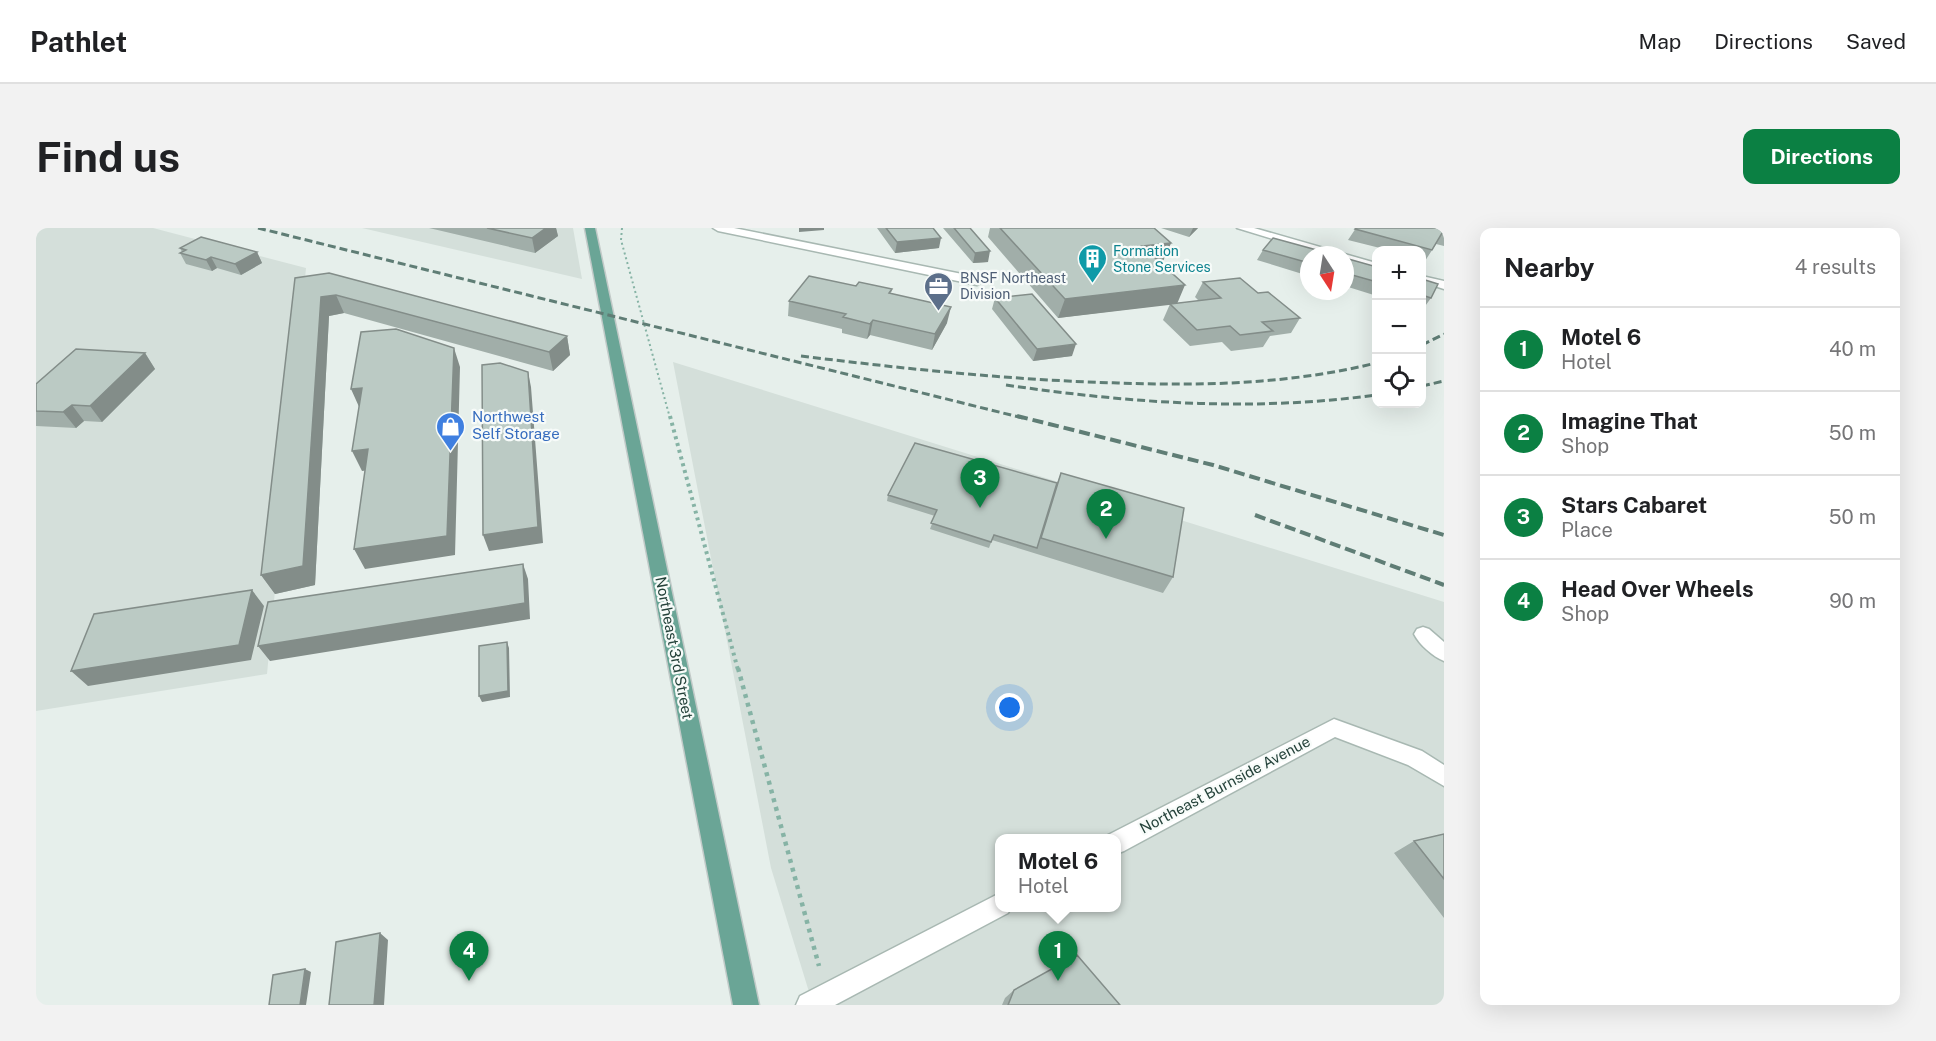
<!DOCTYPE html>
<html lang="en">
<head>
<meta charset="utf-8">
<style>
  :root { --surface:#fff; --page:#f2f2f2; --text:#202124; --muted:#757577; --line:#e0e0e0; --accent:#0b8043 }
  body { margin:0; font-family:"Public Sans",sans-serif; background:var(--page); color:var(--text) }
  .controls { position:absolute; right:18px; top:18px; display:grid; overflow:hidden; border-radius:12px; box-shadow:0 6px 24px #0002 }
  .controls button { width:54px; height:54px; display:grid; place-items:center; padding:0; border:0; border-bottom:2px solid var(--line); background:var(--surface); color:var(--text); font:30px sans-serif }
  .compass { position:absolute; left:1264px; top:18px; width:54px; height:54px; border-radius:50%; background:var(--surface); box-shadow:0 6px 24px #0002; rotate:168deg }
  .you { position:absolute; left:974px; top:480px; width:21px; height:21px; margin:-15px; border:4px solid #fff; border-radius:50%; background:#1a73e8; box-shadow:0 0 0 9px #1a73e833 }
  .badge { display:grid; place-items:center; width:39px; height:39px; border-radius:50%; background:var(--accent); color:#fff; font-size:20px; font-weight:700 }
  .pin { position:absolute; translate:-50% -50px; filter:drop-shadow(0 2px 3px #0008) }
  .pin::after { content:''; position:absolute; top:32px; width:21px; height:18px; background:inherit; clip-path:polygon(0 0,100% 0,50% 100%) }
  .popup { position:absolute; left:959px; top:606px; width:126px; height:78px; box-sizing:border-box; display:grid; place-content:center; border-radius:12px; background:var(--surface); filter:drop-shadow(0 2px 4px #0005); font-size:20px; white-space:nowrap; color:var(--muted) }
  .popup b { font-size:22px; color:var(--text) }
  .popup::after { content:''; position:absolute; left:50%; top:100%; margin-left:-12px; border:12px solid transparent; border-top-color:var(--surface) }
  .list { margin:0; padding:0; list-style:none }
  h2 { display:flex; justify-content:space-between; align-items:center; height:78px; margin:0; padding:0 24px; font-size:26px }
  h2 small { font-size:20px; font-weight:400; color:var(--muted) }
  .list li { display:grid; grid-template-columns:39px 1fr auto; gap:18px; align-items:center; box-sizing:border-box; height:84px; padding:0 24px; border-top:2px solid var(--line) }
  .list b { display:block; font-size:22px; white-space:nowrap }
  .list p { margin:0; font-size:20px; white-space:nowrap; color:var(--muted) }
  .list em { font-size:20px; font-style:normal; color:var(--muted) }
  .icon { flex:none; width:33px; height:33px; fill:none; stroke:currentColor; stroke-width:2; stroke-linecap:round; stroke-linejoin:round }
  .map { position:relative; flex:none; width:1408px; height:777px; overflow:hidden; border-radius:12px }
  header { display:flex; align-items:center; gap:36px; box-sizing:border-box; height:84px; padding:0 30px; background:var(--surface); border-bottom:2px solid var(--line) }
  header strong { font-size:28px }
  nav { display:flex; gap:33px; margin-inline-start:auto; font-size:21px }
  .intro { display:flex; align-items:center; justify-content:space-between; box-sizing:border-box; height:144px; padding:0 36px }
  h1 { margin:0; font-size:42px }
  .button { padding:15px 27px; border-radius:12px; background:var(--accent); color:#fff; font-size:21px; font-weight:700 }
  main { display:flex; gap:36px; padding:0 36px }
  aside { flex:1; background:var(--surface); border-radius:12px; box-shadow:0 6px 24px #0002 }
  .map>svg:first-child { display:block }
</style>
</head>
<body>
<header>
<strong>Pathlet</strong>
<nav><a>Map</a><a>Directions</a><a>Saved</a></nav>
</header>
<div class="intro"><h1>Find us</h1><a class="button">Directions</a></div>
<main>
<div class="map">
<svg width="1408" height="777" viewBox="0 0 1408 777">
  <rect width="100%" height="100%" fill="#e6efeb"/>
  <path fill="#d4dfda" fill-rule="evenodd" d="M 0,0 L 117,0 L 270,40 L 231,446 L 0,483 Z
    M 326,0 L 537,0 L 546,51 Z
    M 637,134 L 1408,374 L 1408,777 L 777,777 L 735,640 ZM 964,610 L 1080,610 L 1080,680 L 964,680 Z"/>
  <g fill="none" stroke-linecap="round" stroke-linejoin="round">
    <defs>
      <path id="service" d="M 1387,399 L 1393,401 L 1408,414 L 1408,433 C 1397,429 1383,416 1378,406 L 1381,401 Z"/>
      <path id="minor" d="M 677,0 L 698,0 L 941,49 L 947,53 L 941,57 L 682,3 Z
        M 1298,491 L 1386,523 L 1408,537 L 1408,558 L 1372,537 L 1299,509 L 1088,623 L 1080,626 L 1080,610 L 1071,610 L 1072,607 Z
        M 964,665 L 964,680 L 975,680 L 972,685 L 799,777 L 760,777 L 764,768 Z"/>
      <path id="tertiary" d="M 1201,0 L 1218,0 L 1340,35 L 1340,41 L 1309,33 L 1309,27 L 1289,27 Z
        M 1386,48 L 1408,53 L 1408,61 L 1386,54 Z"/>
      <path id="primary" d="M 549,0 L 559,0 L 723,777 L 697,777 Z"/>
    </defs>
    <use href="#service" stroke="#a8b8b2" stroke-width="3"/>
    <use href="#minor" stroke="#a8b8b2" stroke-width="3"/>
    <use href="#tertiary" stroke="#a8b8b2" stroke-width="3"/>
    <use href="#primary" stroke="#c2cac8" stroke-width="3"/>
    <path stroke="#86b3a5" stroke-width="2" stroke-dasharray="2 3" stroke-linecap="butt" d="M 586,0 L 585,12 L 634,190"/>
    <path stroke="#86b3a5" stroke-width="4" stroke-dasharray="3 4" stroke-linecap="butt" d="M 634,188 L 702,442"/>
    <path stroke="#86b3a5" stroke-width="4.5" stroke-dasharray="4 5" stroke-linecap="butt" d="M 702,440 L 783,738"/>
    <use href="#service" fill="#fff" fill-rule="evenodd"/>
    <use href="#minor" fill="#fff" fill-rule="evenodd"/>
    <use href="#tertiary" fill="#fff" fill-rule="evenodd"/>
    <use href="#primary" fill="#6aa596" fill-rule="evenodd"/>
    <path stroke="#5f7d75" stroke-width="3" stroke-dasharray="8 4" stroke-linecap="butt" d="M 222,0 L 987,190
      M 1386,117 L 1408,106
      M 765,128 C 870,141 976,152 1082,155 C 1169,158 1255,156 1340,135
      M 970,157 C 1094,175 1215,184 1340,167
      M 1386,158 L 1408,153"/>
    <path stroke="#5f7d75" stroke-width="4" stroke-dasharray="11 5" stroke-linecap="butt" d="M 981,188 L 1177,237 L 1408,307
      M 1219,287 L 1408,357"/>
  </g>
  <path fill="#a1aea9" d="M 393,0 L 520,0 L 522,8 L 499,25 Z
    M 841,0 L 897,0 L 903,20 L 859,25 Z
    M 907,0 L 934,0 L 952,34 L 937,35 Z
    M 954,0 L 964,0 L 1135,15 L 1127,33 L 1123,33 L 1141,75 L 1163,73 L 1159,69 L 1167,54 L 1222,65 L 1264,90 L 1255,105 L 1234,108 L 1227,119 L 1195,123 L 1186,114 L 1154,118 L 1127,92 L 1134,76 L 1022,90 L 952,9 Z
    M 1125,0 L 1162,0 L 1153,9 Z
    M 1320,0 L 1408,0 L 1408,18 L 1400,16 L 1389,33 L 1386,32 L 1386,22 L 1352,22 L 1312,12 Z
    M 144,20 L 221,24 L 226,35 L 205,47 L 181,40 L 176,43 L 150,36 L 144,25 L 146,24 Z
    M 1227,22 L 1273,27 L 1273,48 L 1221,32 Z
    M 1309,30 L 1341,39 L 1341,68 L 1309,58 Z
    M 259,50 L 531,108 L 534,127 L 517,143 L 308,85 L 293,88 L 279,357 L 239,366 L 225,347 Z
    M 1386,51 L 1395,70 L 1387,81 L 1386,81 Z
    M 820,58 L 856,61 L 855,66 L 911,95 L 896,122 L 834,107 L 831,111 L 806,105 L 806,101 L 752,88 L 753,73 Z
    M 959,70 L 1036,128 L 997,133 L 956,81 Z
    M 109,125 L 119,141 L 66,194 L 48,193 L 40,200 L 0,198 L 0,156 Z
    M 1025,245 L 1137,349 L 1127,365 L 956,312 L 953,320 L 894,301 L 899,288 L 851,273 L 852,267 L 1021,255 Z
    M 1408,606 L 1408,690 L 1358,625 L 1378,613 Z
    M 978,762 L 1084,777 L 966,777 L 969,770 Z"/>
  <path fill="#838d89" d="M 510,0 L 520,0 L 522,8 L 499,25 L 496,10 Z
    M 763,0 L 788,0 L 788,2 L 763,4 Z
    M 1157,0 L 1162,0 L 1153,9 Z
    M 905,10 L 903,20 L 859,25 L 861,14 Z
    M 1135,15 L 1127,33 L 1098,36 L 1106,18 Z
    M 954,23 L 952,34 L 937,35 L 939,25 Z
    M 221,24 L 226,35 L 205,47 L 199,36 Z
    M 175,29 L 181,40 L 176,43 L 170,32 Z
    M 1149,57 L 1141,76 L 1022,90 L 1029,71 Z
    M 300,67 L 308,85 L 293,88 L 279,357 L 239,366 L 225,347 L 285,69 Z
    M 915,79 L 911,95 L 896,122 L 899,106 Z
    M 837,92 L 834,107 L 831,111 L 834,96 Z
    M 531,108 L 534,127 L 517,143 L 513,124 Z
    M 1040,116 L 1036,128 L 997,133 L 1001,121 Z
    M 418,120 L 424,139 L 419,327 L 329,341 L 318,321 Z
    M 109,125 L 119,141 L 66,194 L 54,178 Z
    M 492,144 L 495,159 L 507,315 L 453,323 L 447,307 Z
    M 326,160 L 324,181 L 315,161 Z
    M 36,177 L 48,193 L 40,200 L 27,184 Z
    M 332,221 L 341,241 L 326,243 L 316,223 Z
    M 487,336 L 492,351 L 494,391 L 234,433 L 222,418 Z
    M 216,362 L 228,378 L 215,432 L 52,458 L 35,443 Z
    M 471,414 L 473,420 L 474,469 L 446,474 L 443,468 Z
    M 344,705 L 352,712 L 348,777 L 338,777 Z
    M 269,741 L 275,744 L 270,777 L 264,777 Z"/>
  <path fill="#bbcac4" stroke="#838d89" stroke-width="1.5" d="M 451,0 L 510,0 L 496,10 Z
    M 850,0 L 897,0 L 905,10 L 861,14 Z
    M 918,0 L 934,0 L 954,23 L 939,25 Z
    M 964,0 L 1118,0 L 1135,15 L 1106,18 L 1149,57 L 1029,71 Z
    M 1320,0 L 1408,0 L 1408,5 L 1406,5 L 1396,22 L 1319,1 Z
    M 165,9 L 221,24 L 199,36 L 175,29 L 170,32 L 144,25 L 150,22 L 144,20 Z
    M 1237,10 L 1299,27 L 1273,27 L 1273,35 L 1227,22 Z
    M 1309,30 L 1341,39 L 1341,54 L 1309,45 Z
    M 293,45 L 531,108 L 513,124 L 300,67 L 285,69 L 267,338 L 225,347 L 259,50 Z
    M 773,48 L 820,58 L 823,54 L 856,61 L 853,65 L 915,79 L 899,106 L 837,92 L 834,96 L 807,89 L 810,86 L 753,73 Z
    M 1204,50 L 1222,65 L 1232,64 L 1264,90 L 1226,94 L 1237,103 L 1204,107 L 1194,98 L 1161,102 L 1134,76 L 1185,70 L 1167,54 Z
    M 1386,51 L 1402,56 L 1395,70 L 1386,67 Z
    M 996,66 L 1040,116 L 1001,121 L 959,70 Z
    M 360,101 L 418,120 L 411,308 L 318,321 L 332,221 L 316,223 L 326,160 L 315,161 L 325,104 Z
    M 40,121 L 109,125 L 54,178 L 36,177 L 27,184 L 0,183 L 0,156 Z
    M 464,135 L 492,144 L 502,299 L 447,307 L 446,137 Z
    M 879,215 L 1021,255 L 1001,320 L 958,307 L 955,314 L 895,295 L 901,282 L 852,267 Z
    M 1025,245 L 1148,280 L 1137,349 L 1005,310 Z
    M 487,336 L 489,375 L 222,418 L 232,374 Z
    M 216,362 L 203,417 L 35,443 L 58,386 Z
    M 471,414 L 472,463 L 443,468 L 443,418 Z
    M 1408,606 L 1408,651 L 1378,613 Z
    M 344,705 L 338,777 L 293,777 L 300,714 Z
    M 1041,727 L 1084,777 L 972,777 L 978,762 Z
    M 269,741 L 264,777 L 233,777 L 237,747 Z"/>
  <defs>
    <symbol id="building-pin" viewBox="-11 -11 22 30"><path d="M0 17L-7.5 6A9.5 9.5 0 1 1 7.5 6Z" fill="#0f9aa8" stroke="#f7fbf9"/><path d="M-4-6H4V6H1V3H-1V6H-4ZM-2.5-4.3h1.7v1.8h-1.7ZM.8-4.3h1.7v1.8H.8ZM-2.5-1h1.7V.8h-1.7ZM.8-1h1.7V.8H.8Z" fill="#fff"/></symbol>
    <symbol id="office-pin" viewBox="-11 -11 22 30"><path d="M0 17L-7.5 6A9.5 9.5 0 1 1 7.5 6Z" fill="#5c6f8a" stroke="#f7fbf9"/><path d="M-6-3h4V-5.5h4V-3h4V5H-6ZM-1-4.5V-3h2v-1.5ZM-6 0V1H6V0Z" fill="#fff"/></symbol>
    <symbol id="shop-pin" viewBox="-11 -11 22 30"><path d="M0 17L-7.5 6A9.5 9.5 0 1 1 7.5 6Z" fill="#3f7fe0" stroke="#f7fbf9"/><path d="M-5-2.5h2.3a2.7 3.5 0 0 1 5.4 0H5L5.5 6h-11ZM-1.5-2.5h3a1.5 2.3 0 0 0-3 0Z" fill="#fff"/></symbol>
  </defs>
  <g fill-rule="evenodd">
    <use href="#building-pin" x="1040" y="14" width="33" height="45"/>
    <use href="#office-pin" x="886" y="42" width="33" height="45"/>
    <use href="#shop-pin" x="398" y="182" width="33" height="45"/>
  </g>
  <g text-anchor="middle" stroke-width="4.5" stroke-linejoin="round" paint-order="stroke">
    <g font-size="14" fill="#0d838f" stroke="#f7fbf9" text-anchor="start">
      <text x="1077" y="28">Formation<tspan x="1077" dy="16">Stone Services</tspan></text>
    </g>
    <g font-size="14" fill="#4e5e75" stroke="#f7fbf9" text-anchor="start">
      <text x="924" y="55">BNSF Northeast<tspan x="924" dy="16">Division</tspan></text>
    </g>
    <g font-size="15" fill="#366cbe" stroke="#f7fbf9" text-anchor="start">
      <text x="436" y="194">Northwest<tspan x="436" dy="17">Self Storage</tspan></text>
    </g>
    <g font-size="15" fill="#24423a" stroke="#f7fbf9">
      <text transform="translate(638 420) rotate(79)" y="5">Northeast 3rd Street</text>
      <text transform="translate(1189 557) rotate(-28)" y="5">Northeast Burnside Avenue</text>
    </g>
  </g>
</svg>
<div class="controls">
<button>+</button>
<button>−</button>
<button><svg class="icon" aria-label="locate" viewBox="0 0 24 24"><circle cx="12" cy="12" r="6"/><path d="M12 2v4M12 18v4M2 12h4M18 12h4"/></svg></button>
</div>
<svg class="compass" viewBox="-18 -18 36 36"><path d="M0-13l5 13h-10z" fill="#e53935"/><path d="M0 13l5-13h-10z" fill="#757577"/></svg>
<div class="you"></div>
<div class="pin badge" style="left:1022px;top:753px">1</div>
<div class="popup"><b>Motel 6</b>Hotel</div>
<div class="pin badge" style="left:1070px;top:311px">2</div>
<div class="pin badge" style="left:944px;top:280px">3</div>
<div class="pin badge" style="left:433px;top:753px">4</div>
</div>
<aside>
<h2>Nearby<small>4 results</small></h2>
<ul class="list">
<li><span class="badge">1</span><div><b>Motel 6</b><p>Hotel</p></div><em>40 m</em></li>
<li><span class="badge">2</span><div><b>Imagine That</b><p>Shop</p></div><em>50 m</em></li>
<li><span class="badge">3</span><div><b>Stars Cabaret</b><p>Place</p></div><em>50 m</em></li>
<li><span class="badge">4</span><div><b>Head Over Wheels</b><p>Shop</p></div><em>90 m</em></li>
</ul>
</aside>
</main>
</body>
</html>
